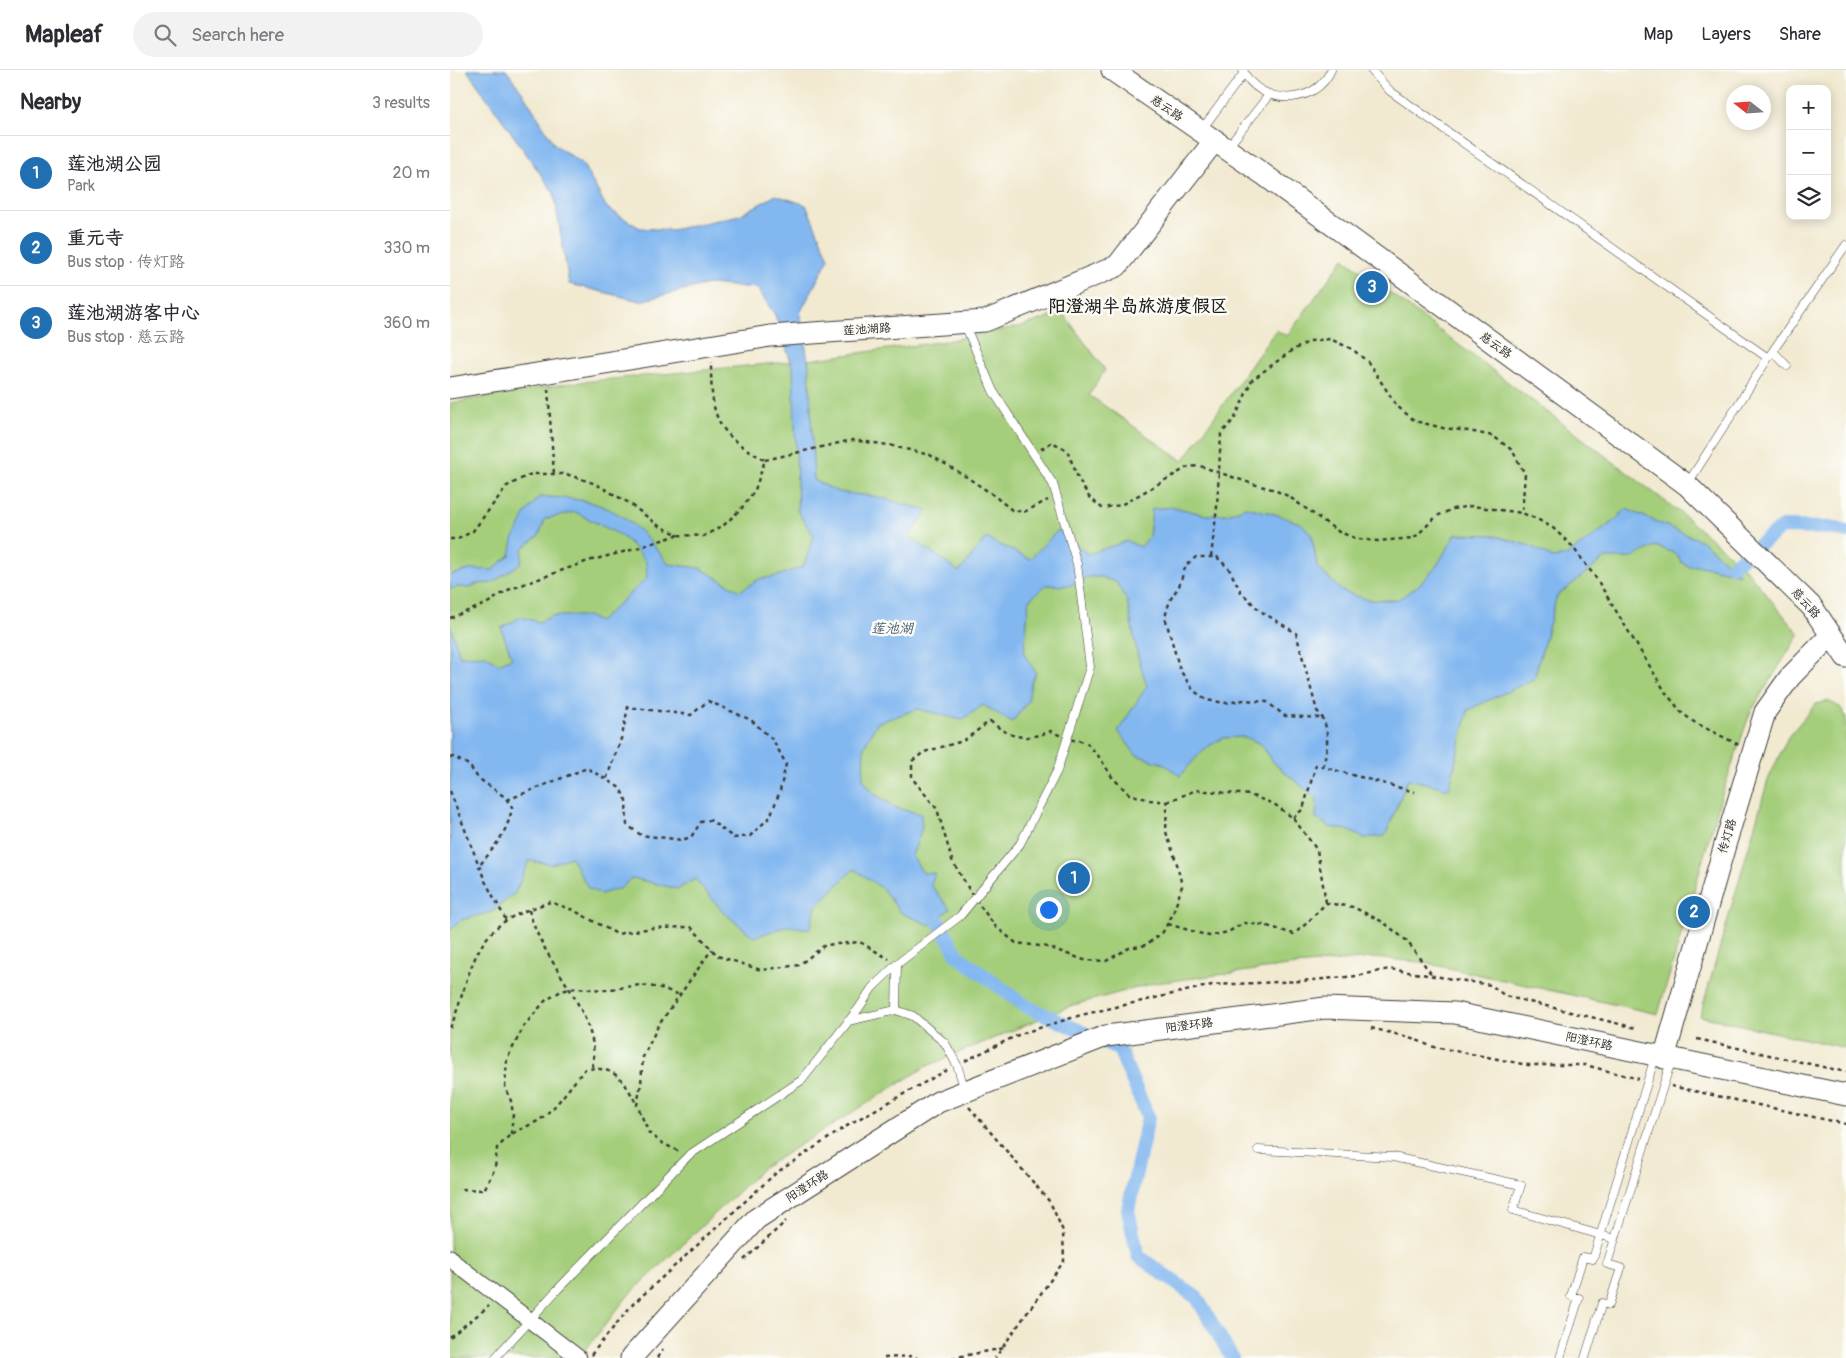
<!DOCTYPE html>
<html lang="en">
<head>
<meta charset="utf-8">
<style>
  :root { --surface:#fff; --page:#f2f2f3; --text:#2b2b33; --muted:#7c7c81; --line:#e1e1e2; --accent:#1f6fb2 }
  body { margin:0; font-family:Pangolin,"LXGW WenKai TC",sans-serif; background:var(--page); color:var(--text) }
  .controls { position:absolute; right:15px; top:15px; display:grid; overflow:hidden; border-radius:10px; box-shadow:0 2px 12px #0003 }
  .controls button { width:45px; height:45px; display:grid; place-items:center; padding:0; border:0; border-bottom:1px solid var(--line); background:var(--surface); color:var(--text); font:25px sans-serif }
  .compass { position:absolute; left:1276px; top:15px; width:45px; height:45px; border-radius:50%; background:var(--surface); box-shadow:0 2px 12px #0003; rotate:287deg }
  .you { position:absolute; left:598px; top:839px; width:18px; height:18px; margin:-12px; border:4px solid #fff; border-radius:50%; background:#1a73e8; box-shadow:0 0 0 8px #1a73e833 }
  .badge { display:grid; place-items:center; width:32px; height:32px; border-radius:50%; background:var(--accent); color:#fff; font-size:16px; font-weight:700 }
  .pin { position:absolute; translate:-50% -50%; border:2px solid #fff; box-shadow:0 1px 5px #0006 }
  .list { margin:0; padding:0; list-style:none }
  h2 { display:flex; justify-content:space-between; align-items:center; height:65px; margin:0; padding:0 20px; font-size:21px }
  h2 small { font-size:16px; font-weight:400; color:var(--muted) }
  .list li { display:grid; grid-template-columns:32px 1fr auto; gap:15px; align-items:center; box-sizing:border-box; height:75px; padding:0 20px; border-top:1px solid var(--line) }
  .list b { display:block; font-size:19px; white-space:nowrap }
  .list p { margin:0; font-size:16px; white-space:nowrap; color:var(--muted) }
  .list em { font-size:16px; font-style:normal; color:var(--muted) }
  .icon { flex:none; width:28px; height:28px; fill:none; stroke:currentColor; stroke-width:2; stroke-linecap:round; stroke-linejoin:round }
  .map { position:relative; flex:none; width:1396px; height:1288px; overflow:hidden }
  header { display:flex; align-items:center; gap:30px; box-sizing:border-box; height:70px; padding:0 25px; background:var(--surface); border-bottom:1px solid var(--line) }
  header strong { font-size:24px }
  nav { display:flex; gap:28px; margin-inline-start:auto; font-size:18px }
  .search { width:350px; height:45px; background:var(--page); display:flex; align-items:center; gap:12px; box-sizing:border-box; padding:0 18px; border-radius:28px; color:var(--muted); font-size:19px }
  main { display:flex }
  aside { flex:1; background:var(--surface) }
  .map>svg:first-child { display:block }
</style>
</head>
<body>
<header>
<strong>Mapleaf</strong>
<div class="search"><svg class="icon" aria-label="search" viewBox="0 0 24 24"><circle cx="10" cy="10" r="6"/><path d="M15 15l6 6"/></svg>Search here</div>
<nav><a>Map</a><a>Layers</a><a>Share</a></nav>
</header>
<main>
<aside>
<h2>Nearby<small>3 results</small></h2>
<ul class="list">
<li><span class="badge">1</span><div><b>莲池湖公园</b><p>Park</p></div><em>20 m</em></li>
<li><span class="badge">2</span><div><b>重元寺</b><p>Bus stop · 传灯路</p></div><em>330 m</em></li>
<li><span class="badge">3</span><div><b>莲池湖游客中心</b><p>Bus stop · 慈云路</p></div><em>360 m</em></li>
</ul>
</aside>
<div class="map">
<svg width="1396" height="1288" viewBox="0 0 1396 1288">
  <rect width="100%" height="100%" fill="#fdfcf7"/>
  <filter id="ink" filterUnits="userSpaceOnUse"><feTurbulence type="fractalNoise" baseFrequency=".02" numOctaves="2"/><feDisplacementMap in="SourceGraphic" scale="10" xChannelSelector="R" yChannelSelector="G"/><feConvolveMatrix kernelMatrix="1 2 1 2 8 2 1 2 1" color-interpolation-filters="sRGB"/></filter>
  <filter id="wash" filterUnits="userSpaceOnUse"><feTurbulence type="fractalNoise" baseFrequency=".0096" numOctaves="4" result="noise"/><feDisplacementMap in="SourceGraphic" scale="20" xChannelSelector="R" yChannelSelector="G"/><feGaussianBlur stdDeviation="1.12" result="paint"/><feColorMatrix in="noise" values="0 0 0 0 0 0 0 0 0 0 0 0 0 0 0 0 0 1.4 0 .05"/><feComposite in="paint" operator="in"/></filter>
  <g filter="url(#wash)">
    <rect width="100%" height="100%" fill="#f1e9d0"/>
    <path fill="#a4ce7a" stroke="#60754b" d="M 894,188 L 1232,444 L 1293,496 L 1349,564 L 1300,643 L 1271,727 L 1208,944 L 971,892 L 922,888 L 846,895 L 705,913 L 623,935 L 477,996 L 313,1098 L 177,1227 L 129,1288 L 0,1288 L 0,333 L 121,313 L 358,290 L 496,271 L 572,256 L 613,243 L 655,300 L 639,325 L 733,391 L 826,260 L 837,266 Z
      M 1378,631 L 1390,637 L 1396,646 L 1396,978 L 1250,946 L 1318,710 L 1338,667 L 1366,634 Z"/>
    <path fill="#82b7f0" stroke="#4f6a86" d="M 17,0 L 56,0 L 71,20 L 105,75 L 132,93 L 157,138 L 190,158 L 222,160 L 290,145 L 326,125 L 356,135 L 379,188 L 350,243 L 359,296 L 364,410 L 388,422 L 428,427 L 478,441 L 459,466 L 509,502 L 536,468 L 580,489 L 608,460 L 638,484 L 677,471 L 691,477 L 699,467 L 702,439 L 724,437 L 756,445 L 778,444 L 796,437 L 825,444 L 852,454 L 862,465 L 867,497 L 892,521 L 919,530 L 947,530 L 969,515 L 986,497 L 1006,464 L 1042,465 L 1081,476 L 1103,488 L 1116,486 L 1163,452 L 1176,439 L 1252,471 L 1290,504 L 1251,496 L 1238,496 L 1231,492 L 1227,484 L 1205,476 L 1181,488 L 1155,488 L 1107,526 L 1084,609 L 1018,640 L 999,719 L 958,709 L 935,766 L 914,768 L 897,760 L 880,757 L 866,748 L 867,729 L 824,693 L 811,674 L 795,667 L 772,668 L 753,680 L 730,706 L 714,694 L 686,685 L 668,661 L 697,616 L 688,587 L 677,531 L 666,512 L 651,507 L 637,507 L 619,516 L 596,515 L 579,530 L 574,584 L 586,603 L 581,613 L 578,631 L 562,652 L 533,635 L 512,650 L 468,639 L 427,653 L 414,676 L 413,709 L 423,723 L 446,738 L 471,744 L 472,758 L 462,786 L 473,803 L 485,803 L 481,815 L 500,839 L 480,855 L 451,843 L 433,819 L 404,799 L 366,836 L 360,859 L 338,856 L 304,867 L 273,842 L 245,809 L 228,819 L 182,808 L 171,818 L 151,824 L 138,818 L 121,787 L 102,794 L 79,791 L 65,823 L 41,842 L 11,850 L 0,861 L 0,554 L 10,586 L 36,585 L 48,594 L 62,588 L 51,558 L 71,547 L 89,552 L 102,546 L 138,546 L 149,552 L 197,508 L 196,492 L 182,475 L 170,465 L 125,442 L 95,449 L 89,466 L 73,478 L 71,493 L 42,513 L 26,514 L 20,518 L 8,517 L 0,519 L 0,505 L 23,499 L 42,500 L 60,485 L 63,470 L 76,443 L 89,427 C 153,427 181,443 218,494 L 250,498 L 290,521 L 309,509 L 327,506 L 353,497 L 364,466 L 348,442 L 343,298 L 325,245 L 307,218 L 258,214 L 190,231 L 119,214 L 104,123 Z"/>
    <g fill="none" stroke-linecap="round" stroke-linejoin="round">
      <path stroke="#82b7f0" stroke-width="14" d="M 1282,496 L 1332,457 L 1383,458 L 1396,462
        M 487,849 L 508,886 L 574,935 L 669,979 L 698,1047 L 678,1140 L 688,1186 L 747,1228 L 782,1288"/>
    </g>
  </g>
  <g filter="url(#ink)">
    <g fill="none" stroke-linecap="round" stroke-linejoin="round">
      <defs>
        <path id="lane" d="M 793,0 C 809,36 865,37 881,0
          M 921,0 L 940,21 L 1318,288
          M 752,59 L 794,3
          M 778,77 L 819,25
          M 1323,281 L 1337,296
          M 1238,413 L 1318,288 L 1396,175
          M 446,940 L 447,894
          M 398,951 L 446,940 L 463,946 L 495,973 L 507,995 L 515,1020
          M 808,1080 L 943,1087 L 1071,1115 L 1063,1140 L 1165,1169
          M 45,1288 L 107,1220 L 239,1085 L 352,1010 L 409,938 L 422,918 L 447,894 L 510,846 L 570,774 L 607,701 L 640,597 L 627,494 L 603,414 L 543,321 L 515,255
          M 1110,1288 L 1129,1228 L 1121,1226 L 1133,1187 L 1143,1189 L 1205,987
          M 1135,1288 L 1152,1233 L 1159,1235 L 1171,1198 L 1157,1194 L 1221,991"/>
        <path id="street" d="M 0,1187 L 5,1193 L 129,1288"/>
        <path id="secondary" d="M 662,0 L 813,104 L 1237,415 L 1362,537 L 1396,587
          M 0,318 L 320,266 L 535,251 L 667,196 L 765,70
          M 1214,988 L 1275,775 L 1315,642 L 1340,607 L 1381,565
          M 181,1288 L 306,1149 L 488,1032 L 656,966 L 875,938 L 1005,943 L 1396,1025"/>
      </defs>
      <use href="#lane" stroke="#3c3b37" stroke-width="9"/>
      <use href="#street" stroke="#3c3b37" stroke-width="17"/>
      <use href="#secondary" stroke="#3c3b37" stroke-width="23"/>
      <path stroke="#3c3b37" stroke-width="2.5" stroke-dasharray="4 4" stroke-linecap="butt" d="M 98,319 L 104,404
        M 591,379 L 602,372 L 617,380 L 628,408 L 639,427 L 652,438 L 671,435 L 738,397 L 750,396 L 803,414 L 822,419 L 838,426 L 889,462 L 908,469 L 928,471 L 964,468 L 987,446 L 1003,439 L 1022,436 L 1072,443 L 1087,449 L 1103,458 L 1122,476 L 1146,508 L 1216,623 L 1232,643 L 1244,652 L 1289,675
        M 315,390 L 402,370 L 439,375 L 480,385 L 512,404 L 542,424 L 562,440 L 574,442 L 598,430
        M 0,469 L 8,469 L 23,461 L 57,416 L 81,404 L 116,404 L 146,414 L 179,433 L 209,456 L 229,465 L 254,466 L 274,455 L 291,439 L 305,420 L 315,390 C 265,363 261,347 261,292
        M 761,487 L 767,437 L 771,364 L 785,348 L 802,310 L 841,281 L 860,271 L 880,269 L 902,279 L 918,292 L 947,336 L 965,351 L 993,358 L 1019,361 L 1043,366 L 1062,380 L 1075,404 L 1072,443
        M 0,548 L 36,534 L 58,520 L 138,491 L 181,480 L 228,465
        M 540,651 C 562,669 574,671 601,661 L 617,669 L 636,672 L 650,688 L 662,707 L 679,724 L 700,730 L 717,732 L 716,762 L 727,794 L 732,816 L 723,844 L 713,862 L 696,875 L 679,878 L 656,891 L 634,890 L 598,877 L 566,873 L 546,857 L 524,828 L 502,790 L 487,739 L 462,708 L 462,691 L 474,682 L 513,671 Z
        M 0,688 L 3,687 L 19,695 L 28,708 L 55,727 L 62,737 C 59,760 44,778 29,796
        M 873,697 C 877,679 882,656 867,641 L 846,563 L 809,540 L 791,522 L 779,499 L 767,487 L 746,487 L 736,495 L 729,516 L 720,530 L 715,547 L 730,600 L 743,620 L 756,630 L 776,633 L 794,630 L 817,632 L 835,646 L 874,648
        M 0,721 L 35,811 L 56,850
        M 57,730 L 137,698 L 170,718 L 176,730 L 177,755 L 191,765 L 232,770 L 241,767 L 251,752 L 260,750 L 284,768 L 300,766 L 320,747 L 330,721 L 336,694 L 323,670 L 301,650 L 258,631 L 241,645 L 178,637 L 172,666 L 156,710
        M 717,732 L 746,720 L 800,725 L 824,734 L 843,748 L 867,780 L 876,832
        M 843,748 L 853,739 L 866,695 L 965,722
        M 79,840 C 91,889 134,925 143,975 C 144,982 143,991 142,998
        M 718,854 L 759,866 L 778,862 L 794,853 L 814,855 L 844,864 L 857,853 L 876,833 L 903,837 L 933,852 L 957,871 L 982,905
        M 0,958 C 17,921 19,873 57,850 C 70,842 86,837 100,832 L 123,840 L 167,864 L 202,858 L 241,857 L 268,886 L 311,900 L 349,895 L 375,875 L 410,872 L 439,889
        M 921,958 L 962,968 L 980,976 L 1078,995 L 1135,995 L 1189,1009
        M 1247,969 L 1396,1002
        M 515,991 L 570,964 L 631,945 L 762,915 L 851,911 L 907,906 L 939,899 L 1041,915 L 1055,926 L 1186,958
        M 1221,1016 L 1396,1054
        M 519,1037 L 600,1132 L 613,1161 L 614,1191 L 545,1288
        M 61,1064 L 63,1044 L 61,1031 L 55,1017 L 57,989 L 74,956 L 95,931 L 111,921 L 125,918 L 155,920 L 190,915 L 211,918 L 230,925
        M 228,1081 L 212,1073 L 199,1063 L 187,1035 L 191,1014 L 193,987 L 208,956 L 262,879
        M 12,1119 L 34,1120 L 45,1098 L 47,1078 L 61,1064 L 90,1050 L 106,1035 L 135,999 C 166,996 174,1010 187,1035
        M 294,1190 L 336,1151
        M 0,1267 L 39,1236
        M 141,1285 L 181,1236 L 326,1103 L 403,1052 L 499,999
        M 207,1288 L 213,1279
        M 434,1288 L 462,1286 L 467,1288
        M 502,1288 L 554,1278"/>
      <use href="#lane" stroke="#fff" stroke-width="8"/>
      <use href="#street" stroke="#fff" stroke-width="15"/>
      <use href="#secondary" stroke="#fff" stroke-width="21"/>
    </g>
  </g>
  <g text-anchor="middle" stroke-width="5" stroke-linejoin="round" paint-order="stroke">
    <g font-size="12" fill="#1c1c1c" stroke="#fdfcf7">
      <text transform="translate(717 38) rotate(34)" y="4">慈云路</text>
      <text transform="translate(417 259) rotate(-4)" y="4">莲池湖路</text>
      <text transform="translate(1046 275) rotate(36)" y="4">慈云路</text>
      <text transform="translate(1356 533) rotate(48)" y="4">慈云路</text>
      <text transform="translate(1277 766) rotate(-73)" y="4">传灯路</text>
      <text transform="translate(739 955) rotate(-7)" y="4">阳澄环路</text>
      <text transform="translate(1139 971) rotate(12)" y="4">阳澄环路</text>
      <text transform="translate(357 1116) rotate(-33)" y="4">阳澄环路</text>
    </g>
    <g font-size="14" font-style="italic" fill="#455a71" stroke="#fdfcf7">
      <text x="442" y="563">莲池湖</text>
    </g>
    <g font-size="18" font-weight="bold" fill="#1c1c1c" stroke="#fdfcf7">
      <text x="688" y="242">阳澄湖半岛旅游度假区</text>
    </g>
  </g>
</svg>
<div class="controls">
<button>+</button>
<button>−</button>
<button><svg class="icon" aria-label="layers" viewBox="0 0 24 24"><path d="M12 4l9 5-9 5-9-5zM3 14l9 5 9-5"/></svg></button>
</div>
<svg class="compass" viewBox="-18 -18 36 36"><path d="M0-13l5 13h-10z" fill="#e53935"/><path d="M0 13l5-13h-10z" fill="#7c7c81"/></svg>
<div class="you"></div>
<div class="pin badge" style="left:624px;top:808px">1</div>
<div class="pin badge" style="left:1244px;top:842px">2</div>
<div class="pin badge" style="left:922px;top:217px">3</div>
</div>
</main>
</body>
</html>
